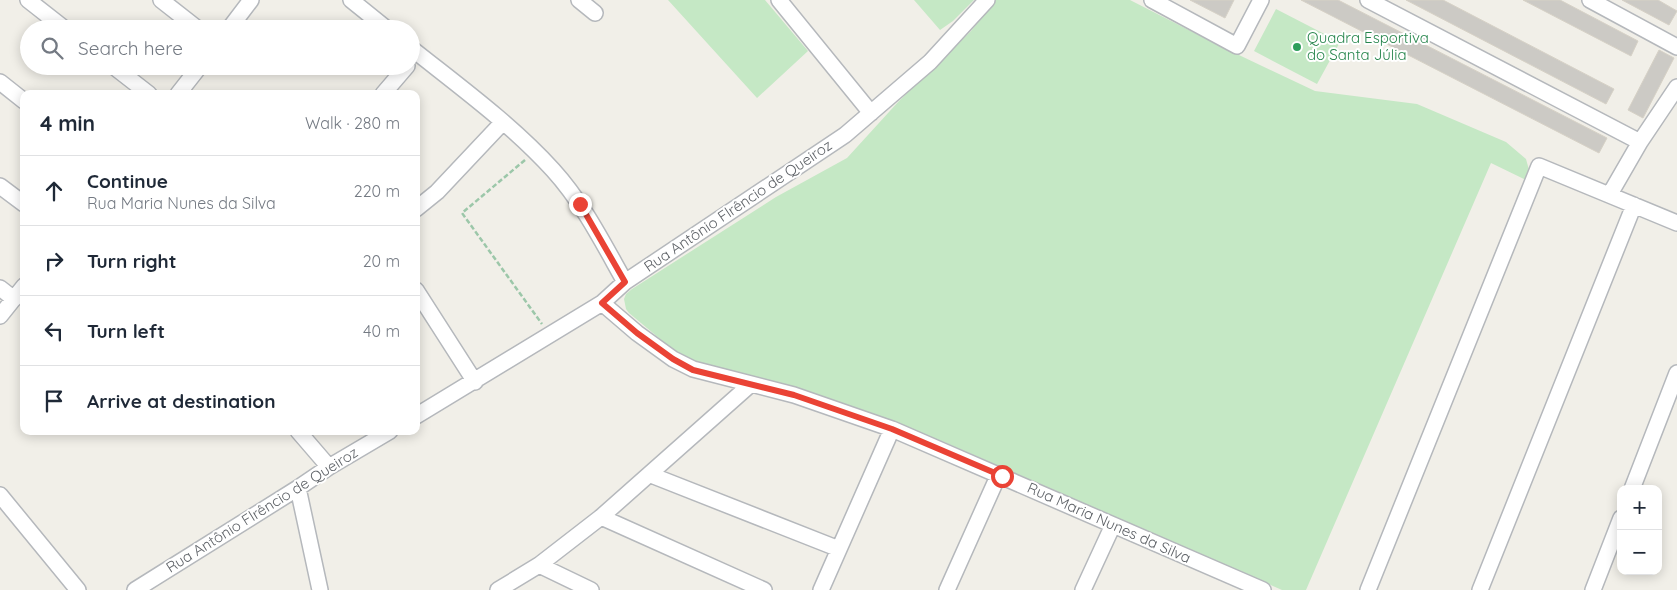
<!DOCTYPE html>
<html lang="en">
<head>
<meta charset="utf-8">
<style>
  :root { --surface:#fff; --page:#f6f6f7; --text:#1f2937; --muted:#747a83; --line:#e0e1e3 }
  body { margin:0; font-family:Quicksand,sans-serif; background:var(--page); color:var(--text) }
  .controls { position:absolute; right:15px; bottom:15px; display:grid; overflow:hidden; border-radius:10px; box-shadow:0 2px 12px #0003 }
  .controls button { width:45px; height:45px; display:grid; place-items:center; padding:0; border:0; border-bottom:1px solid var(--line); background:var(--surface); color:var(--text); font:25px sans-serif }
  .stop { position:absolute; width:15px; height:15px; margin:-11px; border:4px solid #ea4335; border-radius:50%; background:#fff }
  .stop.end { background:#ea4335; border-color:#fff; box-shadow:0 1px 5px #0008 }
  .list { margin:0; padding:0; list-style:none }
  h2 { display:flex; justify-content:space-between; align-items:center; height:65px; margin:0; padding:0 20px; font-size:21px }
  h2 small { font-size:16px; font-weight:400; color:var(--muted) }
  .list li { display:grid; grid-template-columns:32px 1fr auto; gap:15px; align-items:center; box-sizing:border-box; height:70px; padding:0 20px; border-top:1px solid var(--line) }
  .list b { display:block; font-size:19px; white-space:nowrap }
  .list p { margin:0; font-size:16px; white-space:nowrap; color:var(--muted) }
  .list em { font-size:16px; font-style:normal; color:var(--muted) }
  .icon { flex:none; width:28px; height:28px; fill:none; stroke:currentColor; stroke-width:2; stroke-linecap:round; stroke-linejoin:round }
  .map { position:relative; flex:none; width:1677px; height:590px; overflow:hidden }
  .search { position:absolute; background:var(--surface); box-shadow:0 2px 12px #0003; left:20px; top:20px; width:400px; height:55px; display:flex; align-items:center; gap:12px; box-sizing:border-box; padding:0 18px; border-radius:28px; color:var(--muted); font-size:19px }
  .panel { position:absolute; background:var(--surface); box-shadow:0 2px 12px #0003; left:20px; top:90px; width:400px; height:345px; border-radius:10px }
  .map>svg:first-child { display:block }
</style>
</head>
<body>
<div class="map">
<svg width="1677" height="590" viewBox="0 0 1677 590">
  <rect width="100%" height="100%" fill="#f1efe8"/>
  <path fill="#c5e8c5" d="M 668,0 L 765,0 L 808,51 L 757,98 Z
    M 914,0 L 974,0 L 953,21 L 940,30 Z
    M 996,0 L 1130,0 L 1220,46 L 1315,91 L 1417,104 L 1506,142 L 1526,159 L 1531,177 L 1528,181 L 1491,163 L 1306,590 L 1282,590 L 944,442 L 770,381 L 684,359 L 629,313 L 626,309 L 624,299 L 626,294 L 632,289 L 776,197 L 847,158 L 899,101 L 971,31 Z
    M 1276,9 L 1340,42 L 1317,84 L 1254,51 Z"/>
  <path fill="#cccac5" stroke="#d6d1c6" d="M 1190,0 L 1234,0 L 1225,18 Z
    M 1301,0 L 1338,0 L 1607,138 L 1599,153 Z
    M 1406,0 L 1443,0 L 1614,89 L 1606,104 Z
    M 1523,0 L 1560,0 L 1638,41 L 1631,56 Z
    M 1622,0 L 1658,0 L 1677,11 L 1669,25 Z
    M 1659,50 L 1674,58 L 1643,118 L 1628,110 Z"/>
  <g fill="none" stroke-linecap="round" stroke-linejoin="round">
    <defs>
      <path id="street" d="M 28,0 L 65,29
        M 161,0 L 198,29
        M 351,0 L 387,29
        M 579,0 L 595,13
        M 779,0 L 871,113
        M 1152,0 L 1237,46 L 1261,0
        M 1368,0 L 1640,142
        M 1590,0 L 1677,47
        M 229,29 L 251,0
        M 411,48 C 460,87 511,124 553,170 C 583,203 603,243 625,282
        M 113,66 L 149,94
        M 0,82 L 24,101
        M 178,94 L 200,66
        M 383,94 L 407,66
        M 0,186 L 24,204
        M 1610,194 L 1640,142 L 1677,87
        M 416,209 L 437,192 L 503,122
        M 0,288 L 14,299
        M 416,290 L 475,382
        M 602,303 L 637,333 L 673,359 L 693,369 L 794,395 L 892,429 L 1263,590
        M 0,316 L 24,286
        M 416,416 L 602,303 L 625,282 L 845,135 L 930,62 L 987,0
        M 298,431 L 329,467
        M 651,475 L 839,549
        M 298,488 L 320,590
        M 1632,489 L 1677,373
        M 0,495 L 78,590
        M 601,517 L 764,590
        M 539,565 L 591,590
        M 135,590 L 298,488 L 329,467 L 390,431
        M 498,590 L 539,565 L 601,517 L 751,384
        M 821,590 L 892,429
        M 947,590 L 999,474
        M 1083,590 L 1113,525
        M 1368,590 L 1539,166 L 1677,223
        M 1480,590 L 1634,205
        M 1593,590 L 1621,518"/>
    </defs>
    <use href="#street" stroke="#b5b8bc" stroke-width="18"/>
    <path stroke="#9cc7a9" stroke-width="2.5" stroke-dasharray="5 2.5" stroke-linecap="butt" d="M 525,160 L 462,213 L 542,324"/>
    <use href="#street" stroke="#fff" stroke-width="15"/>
  </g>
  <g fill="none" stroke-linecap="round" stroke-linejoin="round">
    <path stroke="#ea4335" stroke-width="6" d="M 580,204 L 625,282 L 602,303 L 637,333 L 673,359 L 693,370 L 794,395 L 892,429 L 1002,476"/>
  </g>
  <circle fill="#2e9e5b" stroke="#fff" stroke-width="2" cx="1297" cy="47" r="5"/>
  <g text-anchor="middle" stroke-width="4" stroke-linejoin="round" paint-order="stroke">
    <g font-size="15" fill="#27864d" stroke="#fff" text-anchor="start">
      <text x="1307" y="43">Quadra Esportiva<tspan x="1307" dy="17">do Santa Júlia</tspan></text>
    </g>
    <g font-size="15" fill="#5f6368" stroke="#fff">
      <text transform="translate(738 206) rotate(-34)" y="5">Rua Antônio Flrêncio de Queiroz</text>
      <text transform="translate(262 510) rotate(-32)" y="5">Rua Antônio Flrêncio de Queiroz</text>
      <text transform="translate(1109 523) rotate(24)" y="5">Rua Maria Nunes da Silva</text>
    </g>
  </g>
</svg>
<div class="controls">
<button>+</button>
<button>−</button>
</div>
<div class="stop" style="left:1002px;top:476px"></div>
<div class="stop end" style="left:580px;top:204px"></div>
<div class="search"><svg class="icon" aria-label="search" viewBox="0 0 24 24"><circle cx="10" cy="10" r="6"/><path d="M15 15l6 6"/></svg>Search here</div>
<section class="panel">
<h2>4 min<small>Walk · 280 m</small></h2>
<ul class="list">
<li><svg class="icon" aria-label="ahead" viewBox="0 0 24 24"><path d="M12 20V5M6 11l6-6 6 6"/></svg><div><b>Continue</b><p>Rua Maria Nunes da Silva</p></div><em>220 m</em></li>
<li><svg class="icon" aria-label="right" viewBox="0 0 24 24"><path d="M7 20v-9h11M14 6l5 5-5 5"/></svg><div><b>Turn right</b></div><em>20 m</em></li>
<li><svg class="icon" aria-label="left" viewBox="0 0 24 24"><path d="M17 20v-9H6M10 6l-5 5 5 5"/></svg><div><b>Turn left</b></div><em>40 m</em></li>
<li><svg class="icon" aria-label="arrive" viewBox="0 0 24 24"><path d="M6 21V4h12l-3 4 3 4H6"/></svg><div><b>Arrive at destination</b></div></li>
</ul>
</section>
</div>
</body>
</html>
